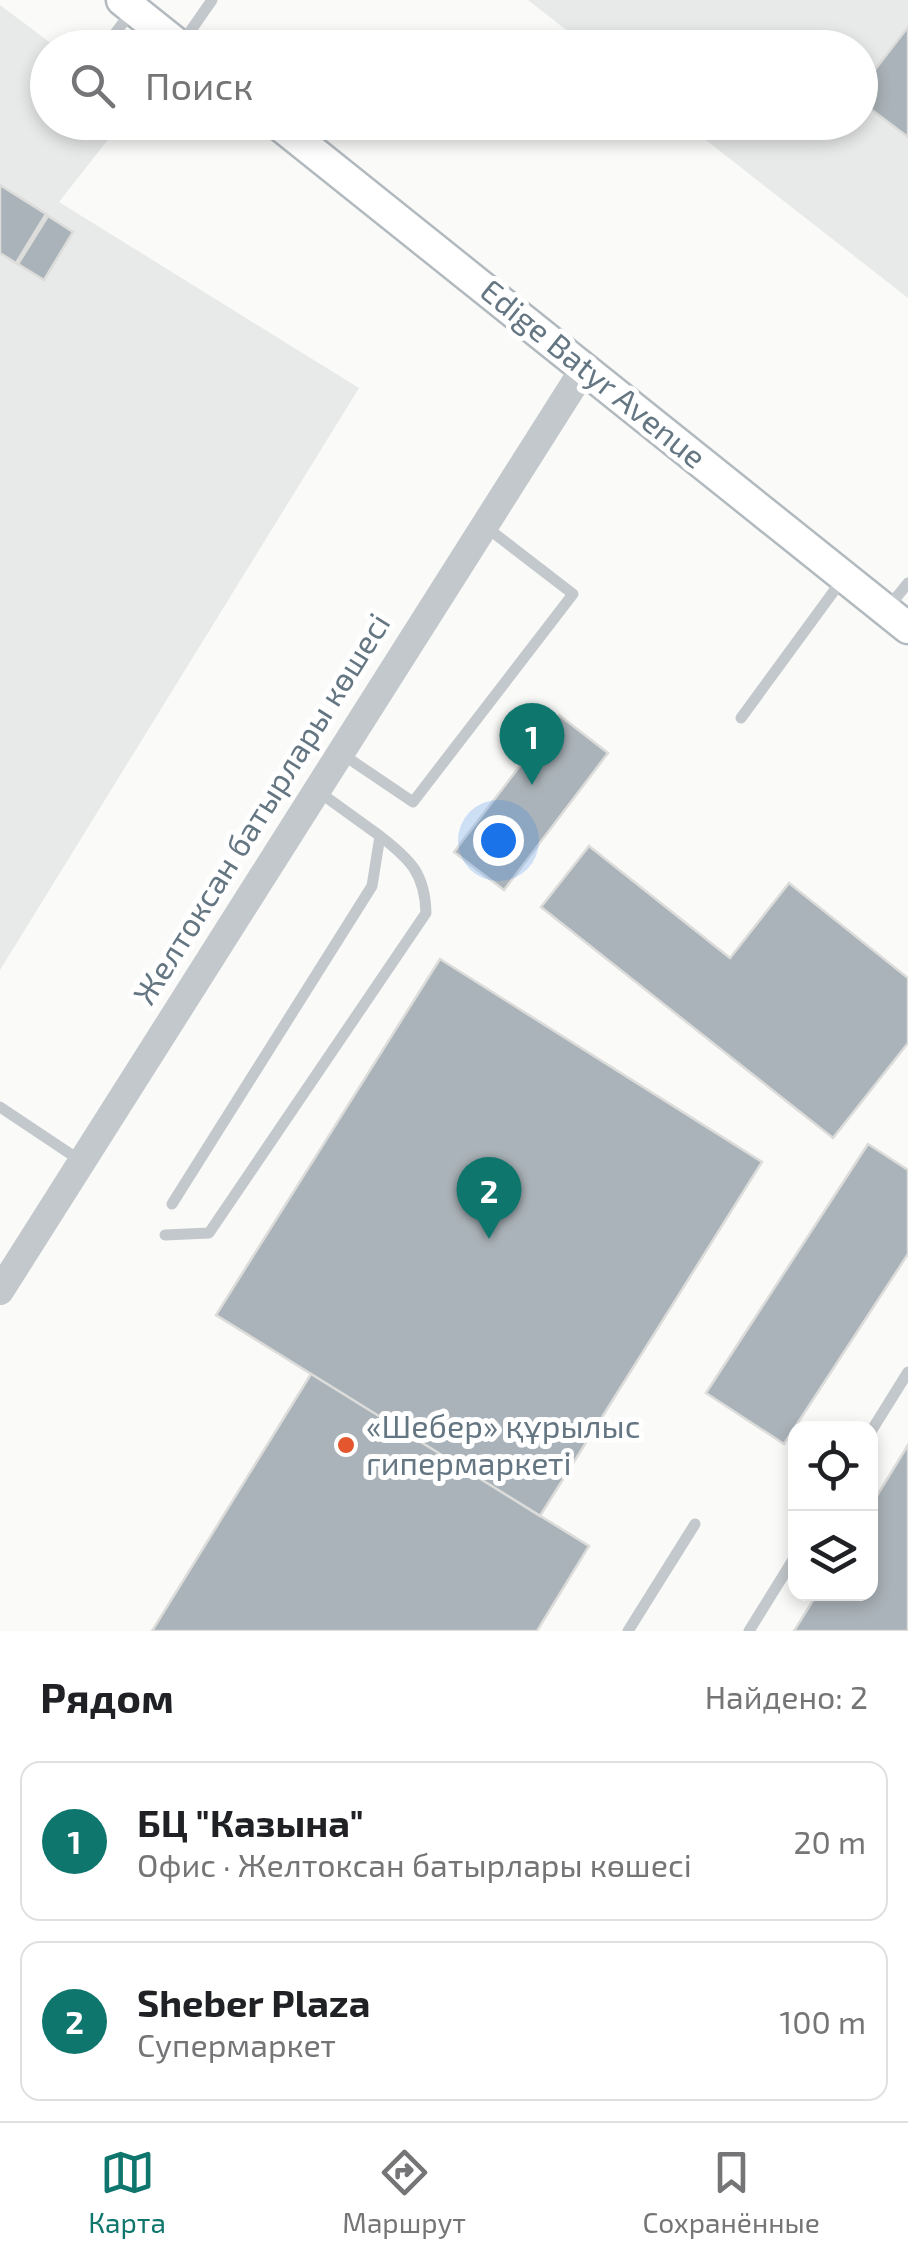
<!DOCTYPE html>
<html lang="ru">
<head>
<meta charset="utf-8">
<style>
  :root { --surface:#fff; --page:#f6f6f6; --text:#202124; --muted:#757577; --line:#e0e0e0; --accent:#0f766e }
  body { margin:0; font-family:"Exo 2",sans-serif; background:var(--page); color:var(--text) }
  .controls { position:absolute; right:30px; bottom:30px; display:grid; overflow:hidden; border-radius:20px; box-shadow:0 5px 15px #0003 }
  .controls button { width:90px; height:90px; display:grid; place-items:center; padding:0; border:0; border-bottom:2px solid var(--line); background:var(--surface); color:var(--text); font:50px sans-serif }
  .you { position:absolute; left:498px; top:840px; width:35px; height:35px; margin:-25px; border:8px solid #fff; border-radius:50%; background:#1a73e8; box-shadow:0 0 0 15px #1a73e833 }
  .badge { display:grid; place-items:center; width:65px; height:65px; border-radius:50%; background:var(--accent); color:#fff; font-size:32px; font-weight:700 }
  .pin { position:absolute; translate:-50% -82px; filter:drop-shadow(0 2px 5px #0008) }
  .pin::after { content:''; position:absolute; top:52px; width:35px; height:30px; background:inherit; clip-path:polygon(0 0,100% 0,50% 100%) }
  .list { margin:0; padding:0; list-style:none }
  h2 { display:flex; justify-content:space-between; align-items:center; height:130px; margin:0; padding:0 40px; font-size:42px }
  h2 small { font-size:32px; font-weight:400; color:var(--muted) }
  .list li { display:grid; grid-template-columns:65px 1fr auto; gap:30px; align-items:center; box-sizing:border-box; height:160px; margin:0 20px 20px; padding:0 20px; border:2px solid var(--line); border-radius:20px }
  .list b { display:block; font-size:38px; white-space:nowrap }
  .list p { margin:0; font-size:32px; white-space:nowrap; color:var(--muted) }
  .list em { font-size:32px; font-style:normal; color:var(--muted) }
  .icon { flex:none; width:55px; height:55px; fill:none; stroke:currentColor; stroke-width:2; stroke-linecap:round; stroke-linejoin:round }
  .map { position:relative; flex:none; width:908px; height:1631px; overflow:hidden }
  .search { position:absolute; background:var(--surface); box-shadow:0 5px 15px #0003; left:30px; right:30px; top:30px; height:110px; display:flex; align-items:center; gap:25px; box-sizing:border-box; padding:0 35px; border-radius:55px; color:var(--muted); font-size:38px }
  .sheet { height:490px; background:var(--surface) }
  nav { display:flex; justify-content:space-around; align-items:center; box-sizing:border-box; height:140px; border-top:2px solid var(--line); background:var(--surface); font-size:28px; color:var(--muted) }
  nav a { display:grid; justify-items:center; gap:5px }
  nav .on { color:var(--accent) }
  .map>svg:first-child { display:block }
</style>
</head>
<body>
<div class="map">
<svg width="908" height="1631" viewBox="0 0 908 1631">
  <rect width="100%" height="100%" fill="#fafaf8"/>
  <path fill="#e8e9e9" d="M 528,0 L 908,0 L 908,298 L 684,123 L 860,122 L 860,48 L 588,47 Z
    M 0,5 L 56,47 L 48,48 L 48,122 L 121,123 L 59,202 L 359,388 L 0,970 Z"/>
  <path fill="#aab3b9" stroke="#dcdcda" stroke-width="2.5" d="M 908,27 L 908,137 L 860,101 L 860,89 Z
    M 0,185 L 46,214 L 16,263 L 0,253 Z
    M 48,216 L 73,232 L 44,280 L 18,264 Z
    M 559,715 L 608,753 L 504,890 L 454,852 Z
    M 589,846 L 730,958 L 789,883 L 908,978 L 908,1043 L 833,1138 L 541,907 Z
    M 440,959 L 762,1162 L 540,1516 L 216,1315 Z
    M 868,1144 L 908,1170 L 908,1254 L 784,1444 L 706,1393 Z
    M 311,1374 L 589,1546 L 537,1631 L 152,1631 Z
    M 908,1445 L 908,1631 L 794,1631 L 817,1594 L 870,1594 L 870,1507 Z"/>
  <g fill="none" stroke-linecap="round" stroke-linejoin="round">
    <defs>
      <path id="secondary" d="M 122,0 L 182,48
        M 276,122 L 908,628"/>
    </defs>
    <use href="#secondary" stroke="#b3babf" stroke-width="35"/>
    <path stroke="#c3c8cc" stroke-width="11" d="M 180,46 L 212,0
      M 104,48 L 132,11
      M 886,610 L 908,583
      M 741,718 L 842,580
      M 339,752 L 413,802 L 573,594 L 486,527
      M 0,1107 L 81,1161
      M 172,1204 L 372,886 L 380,836 L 319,792
      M 165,1235 L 209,1233 L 426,913 C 425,874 411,860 380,836
      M 870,1433 L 908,1372
      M 628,1631 L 695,1524
      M 749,1631 L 796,1555"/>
    <path stroke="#c3c8cc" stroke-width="28" d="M 0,1291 L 585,367"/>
    <use href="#secondary" stroke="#fff" stroke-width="30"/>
  </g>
  <circle fill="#e4572e" stroke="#fff" stroke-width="4" cx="346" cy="1445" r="10"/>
  <g text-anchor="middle" stroke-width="10" stroke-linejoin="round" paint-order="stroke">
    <g font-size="32" fill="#657683" stroke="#fff">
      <text transform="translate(593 374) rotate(39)" y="11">Edige Batyr Avenue</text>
      <text transform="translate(262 809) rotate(-58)" y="11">Желтоксан батырлары көшесі</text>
    </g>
    <g font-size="32" fill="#657683" stroke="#fff" text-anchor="start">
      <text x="366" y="1438">«Шебер» құрылыс<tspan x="366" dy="37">гипермаркеті</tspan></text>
    </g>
  </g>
</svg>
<div class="controls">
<button><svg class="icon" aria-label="locate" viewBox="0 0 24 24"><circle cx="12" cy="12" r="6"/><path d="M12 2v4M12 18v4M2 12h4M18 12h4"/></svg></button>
<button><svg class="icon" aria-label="layers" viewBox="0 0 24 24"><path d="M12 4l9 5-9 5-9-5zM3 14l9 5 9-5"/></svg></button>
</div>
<div class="you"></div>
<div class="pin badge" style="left:532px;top:785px">1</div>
<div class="pin badge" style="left:489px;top:1239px">2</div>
<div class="search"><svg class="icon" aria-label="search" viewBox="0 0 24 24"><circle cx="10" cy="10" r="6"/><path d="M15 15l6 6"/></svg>Поиск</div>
</div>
<section class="sheet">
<h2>Рядом<small>Найдено: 2</small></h2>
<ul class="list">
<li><span class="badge">1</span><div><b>БЦ &quot;Казына&quot;</b><p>Офис · Желтоксан батырлары көшесі</p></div><em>20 m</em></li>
<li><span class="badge">2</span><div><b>Sheber Plaza</b><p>Супермаркет</p></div><em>100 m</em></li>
</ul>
</section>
<nav>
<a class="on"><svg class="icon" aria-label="map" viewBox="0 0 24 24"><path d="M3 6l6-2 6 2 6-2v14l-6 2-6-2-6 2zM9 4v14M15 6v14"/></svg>Карта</a>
<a><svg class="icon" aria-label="directions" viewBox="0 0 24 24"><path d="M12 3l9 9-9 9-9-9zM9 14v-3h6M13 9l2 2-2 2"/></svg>Маршрут</a>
<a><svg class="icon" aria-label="saved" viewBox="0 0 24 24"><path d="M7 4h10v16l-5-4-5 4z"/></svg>Сохранённые</a>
</nav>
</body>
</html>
